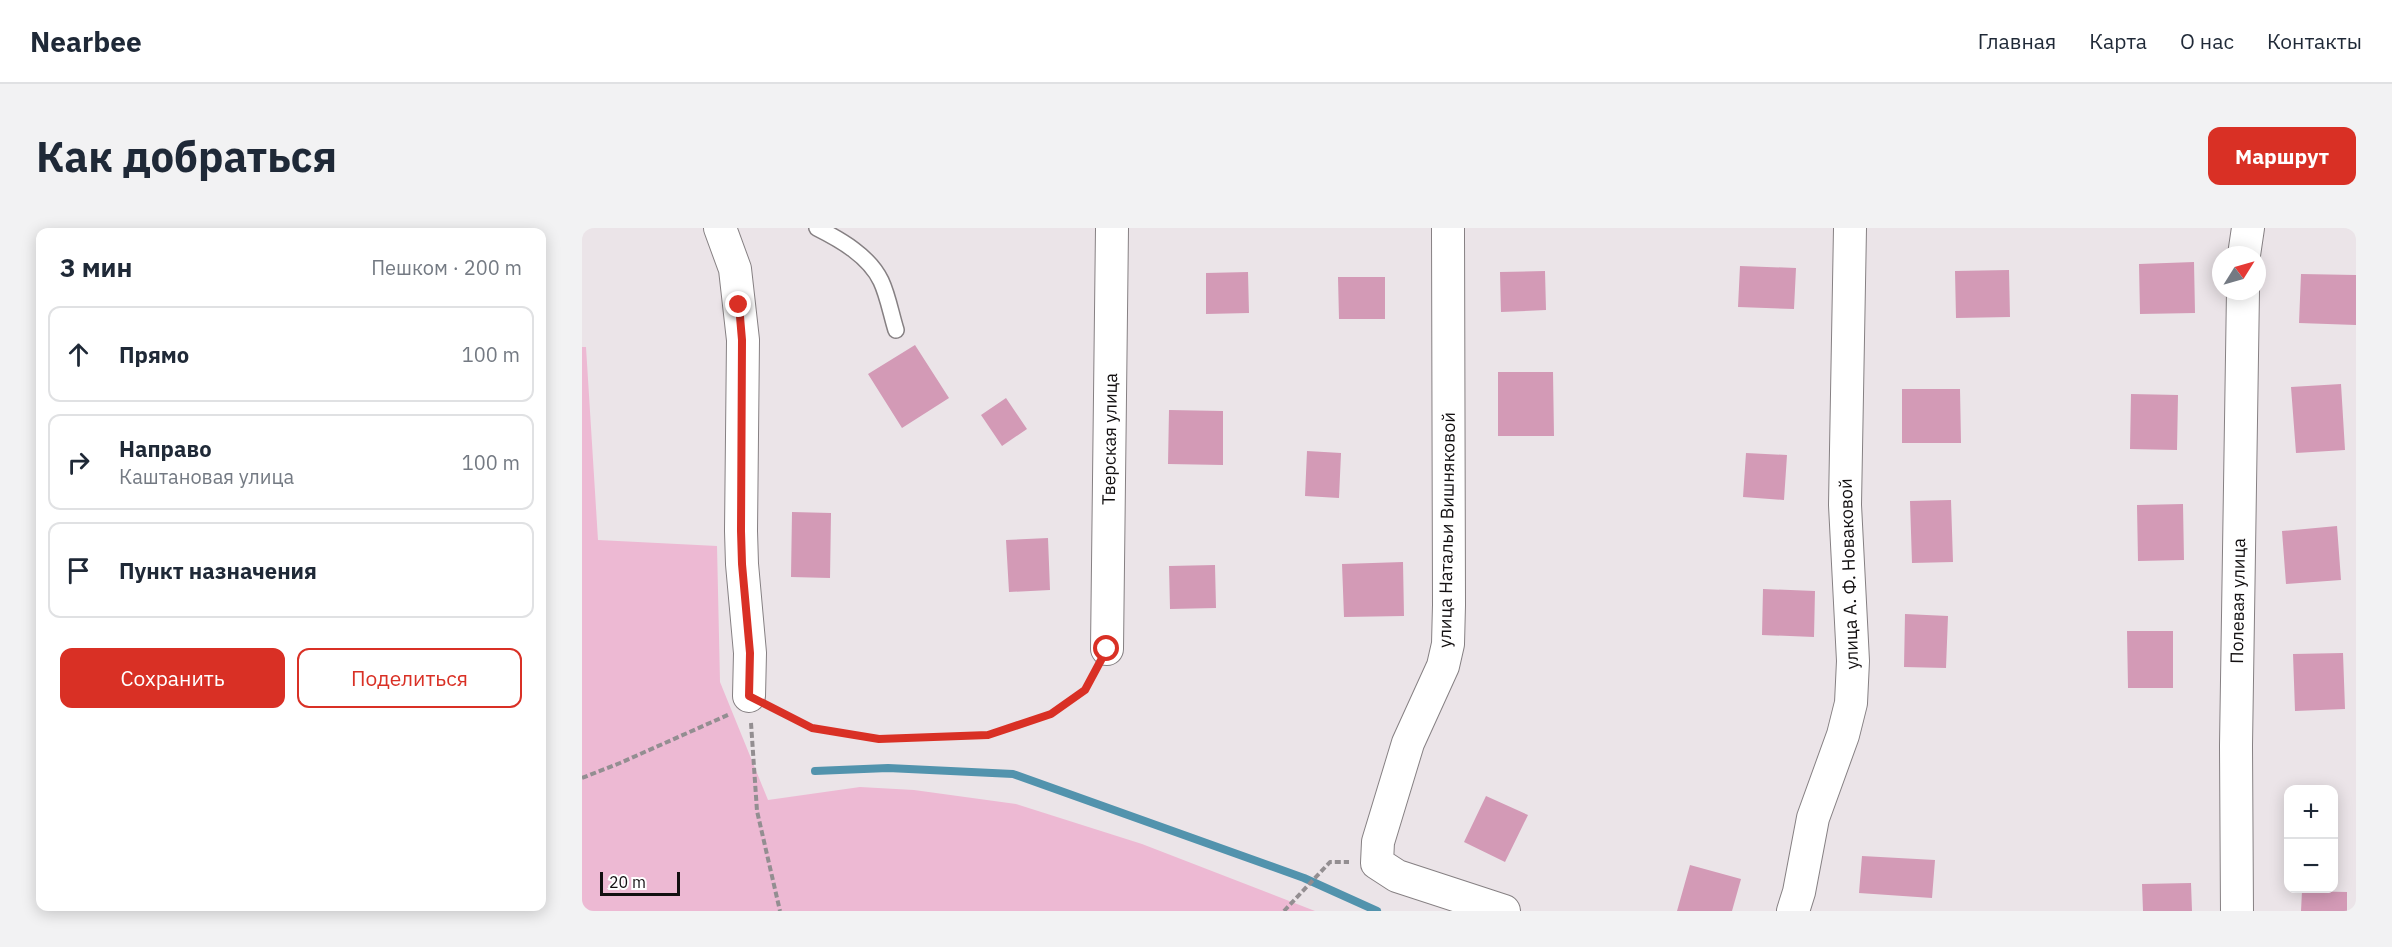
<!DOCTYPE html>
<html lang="ru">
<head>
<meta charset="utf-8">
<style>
  :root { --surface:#fff; --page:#f2f2f3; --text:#1f2937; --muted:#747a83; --line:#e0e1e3; --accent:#d93025 }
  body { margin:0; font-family:"IBM Plex Sans",sans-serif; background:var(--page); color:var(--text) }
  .controls { position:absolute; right:18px; bottom:18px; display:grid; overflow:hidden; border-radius:12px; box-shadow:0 3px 15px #0003 }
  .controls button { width:54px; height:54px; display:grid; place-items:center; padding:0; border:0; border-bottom:2px solid var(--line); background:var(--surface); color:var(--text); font:30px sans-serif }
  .compass { position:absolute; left:1630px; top:18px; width:54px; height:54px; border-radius:50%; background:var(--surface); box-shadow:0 3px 15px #0003; rotate:53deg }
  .scale { position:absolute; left:18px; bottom:15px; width:80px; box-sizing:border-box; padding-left:6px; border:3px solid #120f10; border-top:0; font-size:16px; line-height:21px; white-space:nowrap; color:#120f10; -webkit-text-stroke:4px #fff; paint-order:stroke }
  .stop { position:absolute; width:18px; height:18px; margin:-14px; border:4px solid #d93025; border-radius:50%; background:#fff }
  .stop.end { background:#d93025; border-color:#fff; box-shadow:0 2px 6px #0008 }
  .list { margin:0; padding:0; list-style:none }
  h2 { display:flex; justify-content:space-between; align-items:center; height:78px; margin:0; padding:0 24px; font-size:26px }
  h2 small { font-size:20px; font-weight:400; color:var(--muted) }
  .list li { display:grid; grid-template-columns:39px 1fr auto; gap:18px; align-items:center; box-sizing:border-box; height:96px; margin:0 12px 12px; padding:0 12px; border:2px solid var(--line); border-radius:12px }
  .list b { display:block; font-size:22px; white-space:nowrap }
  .list p { margin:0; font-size:20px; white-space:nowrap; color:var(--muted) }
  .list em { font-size:20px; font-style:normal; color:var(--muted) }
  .actions { display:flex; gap:12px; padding:18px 24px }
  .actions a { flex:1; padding:14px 0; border:2px solid var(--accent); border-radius:12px; text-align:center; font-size:21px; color:var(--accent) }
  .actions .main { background:var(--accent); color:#fff }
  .icon { flex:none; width:33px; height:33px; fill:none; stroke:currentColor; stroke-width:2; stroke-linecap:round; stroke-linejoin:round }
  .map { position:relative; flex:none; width:1774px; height:683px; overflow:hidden; border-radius:12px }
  header { display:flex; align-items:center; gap:36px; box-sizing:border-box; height:84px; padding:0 30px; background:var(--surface); border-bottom:2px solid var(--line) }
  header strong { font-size:28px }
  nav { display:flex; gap:33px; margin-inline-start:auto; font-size:21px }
  .intro { display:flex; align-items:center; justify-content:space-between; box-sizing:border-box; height:144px; padding:0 36px }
  h1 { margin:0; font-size:42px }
  .button { padding:15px 27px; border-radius:12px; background:var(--accent); color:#fff; font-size:21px; font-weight:700 }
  main { display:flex; gap:36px; padding:0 36px }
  aside { flex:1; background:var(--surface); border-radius:12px; box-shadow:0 3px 15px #0003 }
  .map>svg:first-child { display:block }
</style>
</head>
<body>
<header>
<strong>Nearbee</strong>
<nav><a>Главная</a><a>Карта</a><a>О нас</a><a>Контакты</a></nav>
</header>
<div class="intro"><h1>Как добраться</h1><a class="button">Маршрут</a></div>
<main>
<aside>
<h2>3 мин<small>Пешком · 200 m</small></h2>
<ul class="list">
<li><svg class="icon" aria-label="ahead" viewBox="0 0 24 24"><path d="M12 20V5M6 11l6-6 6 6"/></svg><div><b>Прямо</b></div><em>100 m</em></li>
<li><svg class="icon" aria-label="right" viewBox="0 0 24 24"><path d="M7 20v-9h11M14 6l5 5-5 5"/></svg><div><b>Направо</b><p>Каштановая улица</p></div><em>100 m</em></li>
<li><svg class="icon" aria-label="arrive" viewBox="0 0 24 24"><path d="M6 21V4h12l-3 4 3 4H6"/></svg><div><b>Пункт назначения</b></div></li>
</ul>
<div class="actions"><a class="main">Сохранить</a><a>Поделиться</a></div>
</aside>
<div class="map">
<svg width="1774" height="683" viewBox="0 0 1774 683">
  <rect width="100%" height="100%" fill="#ebe4e8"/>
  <path fill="#edb9d3" d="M 0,119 L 4,119 L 16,312 L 135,318 L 138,454 L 186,572 L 278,559 L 332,562 L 434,576 L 560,616 L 733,683 L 0,683 Z"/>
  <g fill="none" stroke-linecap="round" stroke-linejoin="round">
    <path stroke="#5293ad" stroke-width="8" d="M 233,543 L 306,540 L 431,546 L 722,650 L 795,683"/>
  </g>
  <path fill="#d39ab6" d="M 1612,34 L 1613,85 L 1558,86 L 1557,36 Z
    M 1158,38 L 1214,40 L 1212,81 L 1156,79 Z
    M 1427,42 L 1428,89 L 1374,90 L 1373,43 Z
    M 963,43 L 964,82 L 919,84 L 918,44 Z
    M 666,44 L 667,85 L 624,86 L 624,45 Z
    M 1719,46 L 1774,47 L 1774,97 L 1717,95 Z
    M 756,49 L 803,49 L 803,91 L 757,91 Z
    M 333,117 L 367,170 L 320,200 L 286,146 Z
    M 916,144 L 971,144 L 972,208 L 916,208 Z
    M 1759,156 L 1763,222 L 1714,225 L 1709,159 Z
    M 1320,161 L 1378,161 L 1379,215 L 1320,215 Z
    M 1549,166 L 1596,167 L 1595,222 L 1548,221 Z
    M 424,170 L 445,201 L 420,218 L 399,187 Z
    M 587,182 L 641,183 L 641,237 L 586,236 Z
    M 725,223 L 759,225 L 757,270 L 723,268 Z
    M 1164,225 L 1205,227 L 1202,272 L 1161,269 Z
    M 1369,272 L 1371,334 L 1330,335 L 1328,273 Z
    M 1601,276 L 1602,332 L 1556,333 L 1555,277 Z
    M 210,284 L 249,285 L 248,350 L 209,349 Z
    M 1755,298 L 1759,352 L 1704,356 L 1700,303 Z
    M 466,310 L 468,362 L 427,364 L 424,312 Z
    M 821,334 L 822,388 L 762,389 L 760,336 Z
    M 633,337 L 634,380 L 588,381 L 587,338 Z
    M 1181,361 L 1233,363 L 1232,409 L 1180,407 Z
    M 1323,386 L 1366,388 L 1364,440 L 1322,439 Z
    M 1545,403 L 1591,403 L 1591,460 L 1546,460 Z
    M 1761,425 L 1763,481 L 1713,483 L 1711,426 Z
    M 904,568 L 946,587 L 923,634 L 882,614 Z
    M 1280,628 L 1353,632 L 1350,670 L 1277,665 Z
    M 1108,637 L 1159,651 L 1150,683 L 1095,683 Z
    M 1609,655 L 1610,683 L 1561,683 L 1560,656 Z
    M 1720,663 L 1765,664 L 1765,683 L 1719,683 Z"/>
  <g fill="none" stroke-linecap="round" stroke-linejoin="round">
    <defs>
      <path id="service" d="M 235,0 C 259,12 287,28 299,53 C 306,68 309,86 314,102"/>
      <path id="minor" d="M 138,0 L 153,41 L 161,112 L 159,303 L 160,336 L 168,425 L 167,468
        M 866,0 L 867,377 L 866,416 L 861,438 L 826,515 L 796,614 L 795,635 L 815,648 L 922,683
        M 1662,27 L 1666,0
        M 525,421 L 530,0
        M 1211,683 L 1217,664 L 1231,590 L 1261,507 L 1269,475 L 1271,433 L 1263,277 L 1268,0
        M 1655,683 L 1654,518 L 1661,63"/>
    </defs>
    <use href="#service" stroke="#868083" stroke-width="18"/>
    <use href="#minor" stroke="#868083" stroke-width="34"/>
    <path stroke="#938e91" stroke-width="4" stroke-dasharray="6 3" stroke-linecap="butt" d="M 191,480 L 230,500 L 297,511 L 406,507 L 469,486 L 503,462 L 512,446
      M 169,495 L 175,583 L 198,683
      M 0,550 L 38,535 L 148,486
      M 702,683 L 748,634 L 767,634"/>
    <use href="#service" stroke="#fff" stroke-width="15"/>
    <use href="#minor" stroke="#fff" stroke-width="32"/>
  </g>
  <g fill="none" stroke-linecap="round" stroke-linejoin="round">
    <path stroke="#d93025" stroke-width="8" d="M 157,77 L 160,112 L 159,303 L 160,336 L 168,425 L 167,468 L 230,500 L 297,511 L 406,507 L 469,486 L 503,462 L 525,421"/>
  </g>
  <g text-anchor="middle" stroke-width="6" stroke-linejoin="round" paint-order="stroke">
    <g font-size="18" fill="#120f10" stroke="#fff">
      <text transform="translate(528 211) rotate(-89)" y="6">Тверская улица</text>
      <text transform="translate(865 302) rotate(-89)" y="6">улица Натальи Вишняковой</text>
      <text transform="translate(1267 346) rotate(-92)" y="6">улица А. Ф. Новаковой</text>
      <text transform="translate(1656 373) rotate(-89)" y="6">Полевая улица</text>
    </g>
  </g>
</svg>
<div class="controls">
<button>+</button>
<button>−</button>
</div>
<svg class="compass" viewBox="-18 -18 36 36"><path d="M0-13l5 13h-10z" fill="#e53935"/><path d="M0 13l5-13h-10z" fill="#747a83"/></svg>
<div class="scale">20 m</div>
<div class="stop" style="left:525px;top:421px"></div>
<div class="stop end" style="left:157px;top:77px"></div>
</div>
</main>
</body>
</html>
